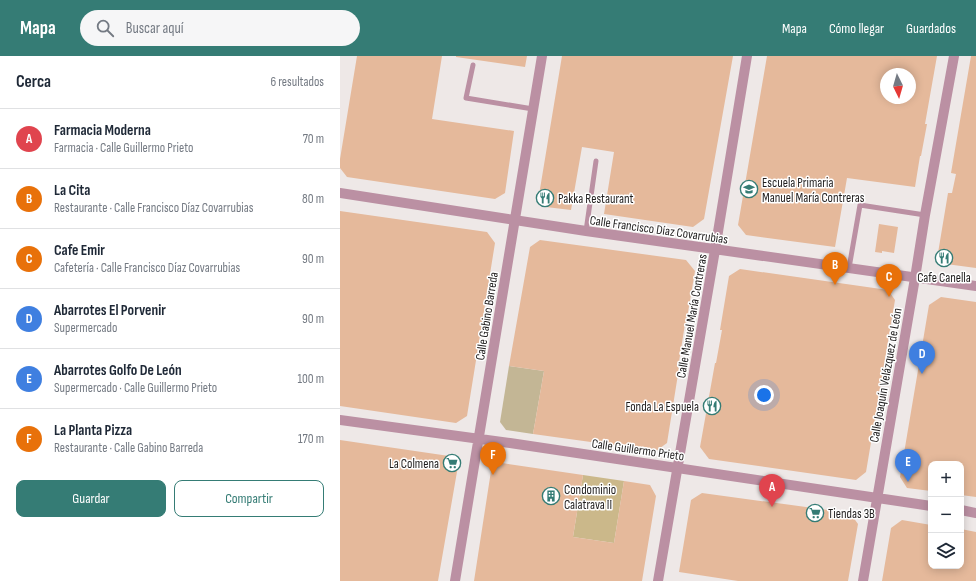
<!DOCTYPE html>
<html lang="es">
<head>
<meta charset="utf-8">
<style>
  :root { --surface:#fff; --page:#f6f6f7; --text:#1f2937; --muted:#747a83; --line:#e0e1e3; --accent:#357c75 }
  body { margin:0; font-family:"Sofia Sans Condensed",sans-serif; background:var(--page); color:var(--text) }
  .controls { position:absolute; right:12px; bottom:12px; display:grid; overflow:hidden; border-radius:8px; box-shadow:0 2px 10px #0003 }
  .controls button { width:36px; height:36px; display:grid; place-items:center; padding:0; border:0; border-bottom:1px solid var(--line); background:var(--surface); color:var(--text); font:20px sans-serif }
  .compass { position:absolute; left:540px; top:12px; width:36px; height:36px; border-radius:50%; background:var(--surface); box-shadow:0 2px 10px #0003; rotate:175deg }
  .you { position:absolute; left:424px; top:339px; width:14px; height:14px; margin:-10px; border:3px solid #fff; border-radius:50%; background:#1a73e8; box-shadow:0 0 0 6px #1a73e833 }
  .badge { display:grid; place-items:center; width:26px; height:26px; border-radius:50%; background:var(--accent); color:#fff; font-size:13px; font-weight:700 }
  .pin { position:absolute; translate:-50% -33px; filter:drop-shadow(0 1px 2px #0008) }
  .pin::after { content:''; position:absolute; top:21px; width:14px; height:12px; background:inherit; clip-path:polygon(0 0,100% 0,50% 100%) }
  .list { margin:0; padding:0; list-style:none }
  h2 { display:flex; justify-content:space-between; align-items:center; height:52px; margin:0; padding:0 16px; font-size:17px }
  h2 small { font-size:13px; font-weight:400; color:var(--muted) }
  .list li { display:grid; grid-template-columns:26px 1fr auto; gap:12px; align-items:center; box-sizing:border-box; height:60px; padding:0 16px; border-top:1px solid var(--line) }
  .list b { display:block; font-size:15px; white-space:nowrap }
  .list p { margin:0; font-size:13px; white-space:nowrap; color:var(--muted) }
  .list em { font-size:13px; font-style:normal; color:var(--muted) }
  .actions { display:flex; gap:8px; padding:12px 16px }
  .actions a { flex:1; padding:9px 0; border:1px solid var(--accent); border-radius:8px; text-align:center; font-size:14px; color:var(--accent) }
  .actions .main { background:var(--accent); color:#fff }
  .icon { flex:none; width:22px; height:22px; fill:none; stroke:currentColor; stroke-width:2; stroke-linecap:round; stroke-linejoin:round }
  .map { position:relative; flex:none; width:636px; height:525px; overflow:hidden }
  header { display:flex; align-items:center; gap:24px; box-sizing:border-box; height:56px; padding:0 20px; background:var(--accent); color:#fff }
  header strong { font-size:19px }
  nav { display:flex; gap:22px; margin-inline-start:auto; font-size:14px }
  .search { width:280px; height:36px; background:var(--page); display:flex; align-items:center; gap:10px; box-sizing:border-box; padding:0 14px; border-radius:22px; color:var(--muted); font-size:15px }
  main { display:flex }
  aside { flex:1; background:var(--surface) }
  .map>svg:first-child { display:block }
</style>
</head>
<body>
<header>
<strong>Mapa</strong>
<div class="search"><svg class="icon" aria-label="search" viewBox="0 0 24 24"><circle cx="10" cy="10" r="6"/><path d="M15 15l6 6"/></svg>Buscar aquí</div>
<nav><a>Mapa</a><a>Cómo llegar</a><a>Guardados</a></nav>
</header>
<main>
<aside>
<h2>Cerca<small>6 resultados</small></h2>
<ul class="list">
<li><span class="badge" style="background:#e0444e">A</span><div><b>Farmacia Moderna</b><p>Farmacia · Calle Guillermo Prieto</p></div><em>70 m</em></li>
<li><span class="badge" style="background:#e8710a">B</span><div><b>La Cita</b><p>Restaurante · Calle Francisco Díaz Covarrubias</p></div><em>80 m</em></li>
<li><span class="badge" style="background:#e8710a">C</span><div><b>Cafe Emir</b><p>Cafetería · Calle Francisco Díaz Covarrubias</p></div><em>90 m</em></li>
<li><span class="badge" style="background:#3f7fe0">D</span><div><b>Abarrotes El Porvenir</b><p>Supermercado</p></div><em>90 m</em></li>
<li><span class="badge" style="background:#3f7fe0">E</span><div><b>Abarrotes Golfo De León</b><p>Supermercado · Calle Guillermo Prieto</p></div><em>100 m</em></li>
<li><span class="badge" style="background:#e8710a">F</span><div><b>La Planta Pizza</b><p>Restaurante · Calle Gabino Barreda</p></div><em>170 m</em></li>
</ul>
<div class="actions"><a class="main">Guardar</a><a>Compartir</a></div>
</aside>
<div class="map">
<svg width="636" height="525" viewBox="0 0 636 525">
  <rect width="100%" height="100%" fill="#eee8e7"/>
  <path fill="#c3b695" d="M 169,310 L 204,315 L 193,378 L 166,374 L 160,366 Z"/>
  <path fill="#cbb88a" d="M 243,419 L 284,425 L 274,487 L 233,481 Z"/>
  <path fill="#e5b99b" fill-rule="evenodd" d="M 17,0 L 102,0 L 92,63 L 174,75 L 165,137 L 155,143 L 7,121 L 0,112 L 0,103 Z
    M 116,0 L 187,0 L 185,11 L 116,1 Z
    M 222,0 L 393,0 L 364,163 L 353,171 L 264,158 L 274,96 L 242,91 L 231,154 L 206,151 L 199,139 Z
    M 427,0 L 597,0 L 585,68 L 587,68 L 581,100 L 580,100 L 575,131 L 507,122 L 495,191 L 406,179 L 398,169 ZM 546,18 L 570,18 L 570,42 L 546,42 Z
    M 631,0 L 636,0 L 636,212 L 606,208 L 598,197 L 608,137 L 612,137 L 616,118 L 611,117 Z
    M 0,155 L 147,176 L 155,187 L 127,360 L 116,367 L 0,350 Z
    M 539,168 L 558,171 L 554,197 L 542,195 L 542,197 L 535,196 Z
    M 200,184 L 346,204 L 355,215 L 346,268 L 345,268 L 338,312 L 339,312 L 327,387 L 316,395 L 193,378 L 204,315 L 169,310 L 190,191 Z
    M 400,213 L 548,234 L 555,244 L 526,416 L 516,424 L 369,403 L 360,391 L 375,307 L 376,307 L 382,274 L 380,274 L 389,220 Z
    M 601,241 L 636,246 L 636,441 L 621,439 L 621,408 L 591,408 L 591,435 L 567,432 L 560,421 L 589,249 Z
    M 0,384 L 109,400 L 118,410 L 98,525 L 0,525 Z
    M 162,407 L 243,419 L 233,481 L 274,487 L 284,425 L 310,429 L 316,440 L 302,525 L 134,525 L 151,415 Z
    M 362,437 L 510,457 L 518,468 L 508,525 L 398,525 L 339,516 L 351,444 Z
    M 562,464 L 591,469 L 591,510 L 621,510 L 621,473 L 636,476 L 636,525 L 542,525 L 551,472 Z"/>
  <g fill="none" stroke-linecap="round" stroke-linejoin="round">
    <path stroke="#bb90a3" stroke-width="5" d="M 133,9 L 126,42 L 193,53
      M 246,175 L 256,105
      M 509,212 L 520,149 L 585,159"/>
    <path stroke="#bb90a3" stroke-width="10" d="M 0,137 L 246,175 L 636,230
      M 0,364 L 170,387 L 591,450
      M 621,454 L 636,457
      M 115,525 L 202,0
      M 318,525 L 375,194 L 407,0
      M 523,525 L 575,222 L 585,159 L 614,0"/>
  </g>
  <defs>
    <symbol id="school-ring" viewBox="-11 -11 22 22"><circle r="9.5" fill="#fff" stroke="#357c75" stroke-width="1.5"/><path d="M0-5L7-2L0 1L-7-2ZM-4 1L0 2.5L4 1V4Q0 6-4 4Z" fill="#357c75"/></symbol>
    <symbol id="restaurant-ring" viewBox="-11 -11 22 22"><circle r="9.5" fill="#fff" stroke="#357c75" stroke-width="1.5"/><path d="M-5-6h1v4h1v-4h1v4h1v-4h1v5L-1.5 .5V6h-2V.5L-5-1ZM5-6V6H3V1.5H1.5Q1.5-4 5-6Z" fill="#357c75"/></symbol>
    <symbol id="supermarket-ring" viewBox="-11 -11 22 22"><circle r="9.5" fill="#fff" stroke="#357c75" stroke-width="1.5"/><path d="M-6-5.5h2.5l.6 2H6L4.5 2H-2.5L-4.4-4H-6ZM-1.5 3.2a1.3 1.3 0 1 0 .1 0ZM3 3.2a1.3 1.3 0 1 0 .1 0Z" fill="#357c75"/></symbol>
    <symbol id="building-ring" viewBox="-11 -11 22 22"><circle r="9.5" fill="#fff" stroke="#357c75" stroke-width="1.5"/><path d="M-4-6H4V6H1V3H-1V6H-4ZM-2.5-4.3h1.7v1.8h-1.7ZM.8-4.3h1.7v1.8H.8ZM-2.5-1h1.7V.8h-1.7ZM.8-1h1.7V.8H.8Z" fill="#357c75"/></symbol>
  </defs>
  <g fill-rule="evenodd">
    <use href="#school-ring" x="399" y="123" width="20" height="20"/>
    <use href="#restaurant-ring" x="195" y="132" width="20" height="20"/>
    <use href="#restaurant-ring" x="594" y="192" width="20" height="20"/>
    <use href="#restaurant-ring" x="362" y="340" width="20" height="20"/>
    <use href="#supermarket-ring" x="102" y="397" width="20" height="20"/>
    <use href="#building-ring" x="201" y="430" width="20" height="20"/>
    <use href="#supermarket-ring" x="465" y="447" width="20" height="20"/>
  </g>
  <g text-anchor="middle" stroke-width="3" stroke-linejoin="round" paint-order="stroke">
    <g font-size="13" fill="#1f1d1d" stroke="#fff" text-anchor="start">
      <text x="422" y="131">Escuela Primaria<tspan x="422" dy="15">Manuel María Contreras</tspan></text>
      <text x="218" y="147">Pakka Restaurant</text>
      <text x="604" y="226" text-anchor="middle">Cafe Canella</text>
      <text x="359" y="355" text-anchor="end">Fonda La Espuela</text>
      <text x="99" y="412" text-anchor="end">La Colmena</text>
      <text x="224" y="438">Condominio<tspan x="224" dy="15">Calatrava II</tspan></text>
      <text x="488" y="462">Tiendas 3B</text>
    </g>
    <g font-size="13" fill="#1f1d1d" stroke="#fff">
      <text transform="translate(319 173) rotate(8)" y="5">Calle Francisco Díaz Covarrubias</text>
      <text transform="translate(146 260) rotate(-81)" y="5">Calle Gabino Barreda</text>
      <text transform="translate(351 260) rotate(-80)" y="5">Calle Manuel María Contreras</text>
      <text transform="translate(545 319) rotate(-80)" y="5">Calle Joaquín Velázquez de León</text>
      <text transform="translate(298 393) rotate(8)" y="5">Calle Guillermo Prieto</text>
    </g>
  </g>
</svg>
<div class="controls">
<button>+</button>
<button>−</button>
<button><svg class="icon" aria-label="layers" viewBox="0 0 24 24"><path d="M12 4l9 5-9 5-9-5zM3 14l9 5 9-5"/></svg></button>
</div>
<svg class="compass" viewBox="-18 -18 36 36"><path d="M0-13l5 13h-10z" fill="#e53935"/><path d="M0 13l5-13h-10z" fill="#747a83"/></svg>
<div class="you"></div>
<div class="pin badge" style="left:432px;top:451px;background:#e0444e">A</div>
<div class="pin badge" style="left:495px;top:229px;background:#e8710a">B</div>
<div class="pin badge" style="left:549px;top:241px;background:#e8710a">C</div>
<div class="pin badge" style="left:582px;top:318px;background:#3f7fe0">D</div>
<div class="pin badge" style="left:568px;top:426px;background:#3f7fe0">E</div>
<div class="pin badge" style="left:153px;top:419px;background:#e8710a">F</div>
</div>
</main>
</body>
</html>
